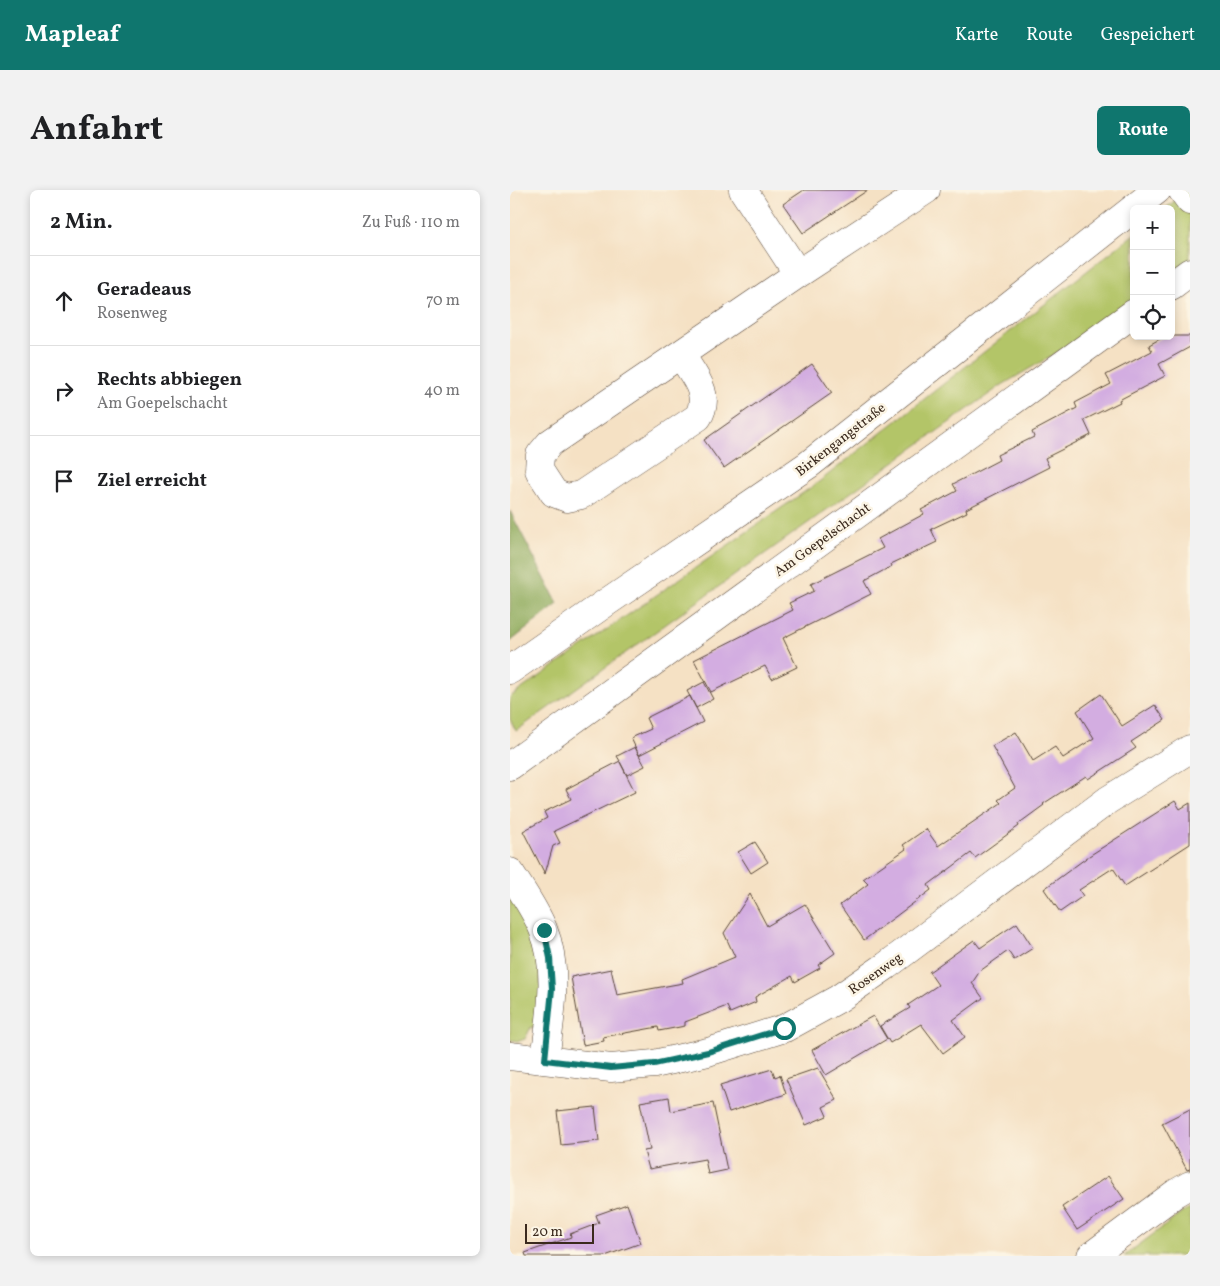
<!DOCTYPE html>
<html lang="de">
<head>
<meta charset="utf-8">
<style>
  :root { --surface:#fff; --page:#f2f2f2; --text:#202124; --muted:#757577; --line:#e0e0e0; --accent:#0f766e }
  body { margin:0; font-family:Vollkorn,serif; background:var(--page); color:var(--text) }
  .controls { position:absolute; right:15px; top:15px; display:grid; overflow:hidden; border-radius:8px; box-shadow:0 2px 8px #0003 }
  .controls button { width:45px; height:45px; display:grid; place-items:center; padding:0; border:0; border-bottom:1px solid var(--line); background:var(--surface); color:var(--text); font:25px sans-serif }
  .scale { position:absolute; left:15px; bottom:12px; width:69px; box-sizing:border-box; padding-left:5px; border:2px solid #3b2a1e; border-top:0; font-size:14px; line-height:18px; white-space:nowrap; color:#3b2a1e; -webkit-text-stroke:4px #fcf5e5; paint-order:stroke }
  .stop { position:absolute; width:15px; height:15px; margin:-11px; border:4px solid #0f766e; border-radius:50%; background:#fff }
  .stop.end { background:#0f766e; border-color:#fff; box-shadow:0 1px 5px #0008 }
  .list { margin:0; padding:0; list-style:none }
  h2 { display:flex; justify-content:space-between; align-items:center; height:65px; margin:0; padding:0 20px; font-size:21px }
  h2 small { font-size:16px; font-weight:400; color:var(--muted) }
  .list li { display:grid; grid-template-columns:32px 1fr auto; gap:15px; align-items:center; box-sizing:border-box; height:90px; padding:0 20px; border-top:1px solid var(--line) }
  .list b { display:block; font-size:19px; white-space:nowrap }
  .list p { margin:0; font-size:16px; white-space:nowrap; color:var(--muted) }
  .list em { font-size:16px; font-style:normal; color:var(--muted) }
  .icon { flex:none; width:28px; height:28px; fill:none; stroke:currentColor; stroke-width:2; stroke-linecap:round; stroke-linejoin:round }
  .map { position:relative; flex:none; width:680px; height:1066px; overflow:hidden; border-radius:8px }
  header { display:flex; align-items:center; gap:30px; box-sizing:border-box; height:70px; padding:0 25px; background:var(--accent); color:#fff }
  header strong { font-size:24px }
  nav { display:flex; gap:28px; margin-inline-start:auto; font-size:18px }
  .intro { display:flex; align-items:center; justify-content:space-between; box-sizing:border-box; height:120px; padding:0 30px }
  h1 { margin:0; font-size:35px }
  .button { padding:12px 22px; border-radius:8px; background:var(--accent); color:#fff; font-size:18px; font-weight:700 }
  main { display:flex; gap:30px; padding:0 30px }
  aside { flex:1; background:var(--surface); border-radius:8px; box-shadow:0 2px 8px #0003 }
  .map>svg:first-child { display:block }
</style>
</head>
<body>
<header>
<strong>Mapleaf</strong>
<nav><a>Karte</a><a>Route</a><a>Gespeichert</a></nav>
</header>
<div class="intro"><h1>Anfahrt</h1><a class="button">Route</a></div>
<main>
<aside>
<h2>2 Min.<small>Zu Fuß · 110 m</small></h2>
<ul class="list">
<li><svg class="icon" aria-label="ahead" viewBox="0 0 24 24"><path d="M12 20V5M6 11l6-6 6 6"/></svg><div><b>Geradeaus</b><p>Rosenweg</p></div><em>70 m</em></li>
<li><svg class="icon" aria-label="right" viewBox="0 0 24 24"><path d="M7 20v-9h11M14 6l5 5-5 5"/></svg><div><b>Rechts abbiegen</b><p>Am Goepelschacht</p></div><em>40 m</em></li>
<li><svg class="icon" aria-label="arrive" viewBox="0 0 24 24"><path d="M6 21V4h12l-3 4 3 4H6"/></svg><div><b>Ziel erreicht</b></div></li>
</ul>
</aside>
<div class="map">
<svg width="680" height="1066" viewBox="0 0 680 1066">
  <rect width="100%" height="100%" fill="#fcf5e5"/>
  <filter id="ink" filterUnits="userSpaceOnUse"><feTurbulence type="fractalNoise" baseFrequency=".02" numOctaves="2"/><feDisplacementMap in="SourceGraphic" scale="10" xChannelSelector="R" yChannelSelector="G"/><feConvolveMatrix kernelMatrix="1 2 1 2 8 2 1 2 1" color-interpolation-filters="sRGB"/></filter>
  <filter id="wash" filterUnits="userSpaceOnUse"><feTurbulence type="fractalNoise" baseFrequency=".0096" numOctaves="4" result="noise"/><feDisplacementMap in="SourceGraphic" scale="20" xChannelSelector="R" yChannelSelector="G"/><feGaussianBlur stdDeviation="1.12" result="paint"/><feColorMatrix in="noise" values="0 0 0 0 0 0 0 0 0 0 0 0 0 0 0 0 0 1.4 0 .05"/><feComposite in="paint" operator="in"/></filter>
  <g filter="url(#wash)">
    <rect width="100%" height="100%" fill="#f5e1c4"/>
    <path fill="#b3c568" stroke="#777843" d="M 677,0 L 680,0 L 680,83 L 661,94 L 661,19 L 655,19 Z
      M 624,44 L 624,117 L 492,195 L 6,541 L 0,529 L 0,507 L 310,291 Z
      M 0,689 L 29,745 L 32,837 L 21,837 L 15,849 L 9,851 L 0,850 Z
      M 680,1019 L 680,1066 L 614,1066 L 673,1022 Z"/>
    <path fill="#8eaa5c" stroke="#646a3d" d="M 0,321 L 48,414 L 0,452 Z"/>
    <g id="blocks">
      <path fill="#d3ade1" d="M 294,0 L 358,0 L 293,43 L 273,14 Z
        M 655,146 L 680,146 L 680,157 L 649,174 L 655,186 L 609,210 L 610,212 L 574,230 L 581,245 L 535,268 L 539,277 L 456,319 L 457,322 L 421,339 L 427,352 L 381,374 L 382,376 L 354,391 L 361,404 L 273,448 L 287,477 L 262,489 L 255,476 L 201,502 L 184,470 L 283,420 L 279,413 L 304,401 L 301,394 L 373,358 L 368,349 L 414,324 L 411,320 L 447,301 L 443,294 L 489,270 L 487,265 L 524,247 L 522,242 L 567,218 L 565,213 L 601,194 L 596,185 L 642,161 L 639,155 Z
        M 302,174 L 322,203 L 214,278 L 194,250 Z
        M 194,492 L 203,509 L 186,518 L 177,501 Z
        M 591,504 L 612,536 L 645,515 L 655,530 L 621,552 L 626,558 L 578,589 L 576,586 L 533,614 L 534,615 L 508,634 L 509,636 L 465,668 L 461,663 L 418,695 L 421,700 L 354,750 L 330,715 L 358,694 L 353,689 L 396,659 L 393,655 L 416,639 L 428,656 L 491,613 L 488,610 L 505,598 L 482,556 L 506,542 L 523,571 L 545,557 L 553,568 L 584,548 L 567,521 Z
        M 180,506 L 193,532 L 129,565 L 135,576 L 117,585 L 110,572 L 125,602 L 44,641 L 50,653 L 43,656 L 35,684 L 13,641 L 37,628 L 34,622 L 61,609 L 56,599 L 110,571 L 107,566 L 125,557 L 129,565 L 121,548 L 141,539 L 136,528 Z
        M 665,611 L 670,619 L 680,613 L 680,654 L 615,696 L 603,678 L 569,700 L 573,706 L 550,722 L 534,699 L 579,666 Z
        M 245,652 L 258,672 L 241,683 L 228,662 Z
        M 240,704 L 257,736 L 295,714 L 325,763 L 308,775 L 310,778 L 285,792 L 282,786 L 245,807 L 246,812 L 220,823 L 217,816 L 175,832 L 175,836 L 149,841 L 148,837 L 93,847 L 94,851 L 73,855 L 61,787 L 101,779 L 107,805 L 173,793 L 172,789 L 225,767 L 214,743 Z
        M 507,733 L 523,758 L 504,770 L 498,761 L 470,781 L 462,793 L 473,808 L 443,830 L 455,847 L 433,863 L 411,834 L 380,853 L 370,836 L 400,818 L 398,815 L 428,795 L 419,782 L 464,750 L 470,758 Z
        M 363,826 L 377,849 L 316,885 L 302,860 Z
        M 308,878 L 327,910 L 313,917 L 317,926 L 296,935 L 276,889 Z
        M 262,879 L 265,887 L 270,885 L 276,904 L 219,922 L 210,895 Z
        M 159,907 L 161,921 L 203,913 L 217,980 L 198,984 L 195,969 L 139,979 L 134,961 L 140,960 L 130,912 Z
        M 85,917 L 89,951 L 51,955 L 47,921 Z
        M 680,919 L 680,979 L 677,980 L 652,933 Z
        M 598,986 L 614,1009 L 567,1040 L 552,1017 Z
        M 117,1014 L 131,1053 L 95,1066 L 16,1066 L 15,1063 L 61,1047 L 60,1044 L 89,1033 L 86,1025 Z"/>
    </g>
  </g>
  <g filter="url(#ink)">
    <use href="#blocks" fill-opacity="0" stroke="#574537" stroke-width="1"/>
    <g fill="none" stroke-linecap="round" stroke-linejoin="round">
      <defs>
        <path id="minor" d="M 233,0 L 288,84
          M 672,0 L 680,11
          M 661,96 L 680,82
          M 171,165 C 183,185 202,204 188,227 L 71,305 L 57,308 L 44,303 L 29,280 L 30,265 L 40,253 L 288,84 L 416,0
          M 0,480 L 97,412 L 298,275 L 647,0
          M 0,576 L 624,123
          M 0,682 C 11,700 25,719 33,739 C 50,780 40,828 35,870
          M 0,866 L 101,878 L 144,874 L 198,862 L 275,838 L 328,809 L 376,776 L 598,610 L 680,559
          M 581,1066 L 666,1003 L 680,995"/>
      </defs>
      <use href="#minor" stroke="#574537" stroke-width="29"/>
      <use href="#minor" stroke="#fff" stroke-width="28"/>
    </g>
  </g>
  <g fill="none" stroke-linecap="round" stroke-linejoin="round" filter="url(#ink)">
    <path stroke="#0f766e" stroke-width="6" d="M 34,740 L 40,768 L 42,799 L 35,870 L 101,878 L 144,874 L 198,862 L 274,838"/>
  </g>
  <g text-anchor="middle" stroke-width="5" stroke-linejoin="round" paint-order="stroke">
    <g font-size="14" fill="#3b2a1e" stroke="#fcf5e5">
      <text transform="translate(330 249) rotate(-38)" y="5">Birkengangstraße</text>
      <text transform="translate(312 349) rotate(-36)" y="5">Am Goepelschacht</text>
      <text transform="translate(365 783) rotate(-35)" y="5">Rosenweg</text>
    </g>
  </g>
</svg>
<div class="controls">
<button>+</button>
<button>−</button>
<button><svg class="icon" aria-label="locate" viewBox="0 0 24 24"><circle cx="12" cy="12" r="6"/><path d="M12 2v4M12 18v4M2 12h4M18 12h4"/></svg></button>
</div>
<div class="scale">20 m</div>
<div class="stop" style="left:274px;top:838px"></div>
<div class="stop end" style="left:34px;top:740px"></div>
</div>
</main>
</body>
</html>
